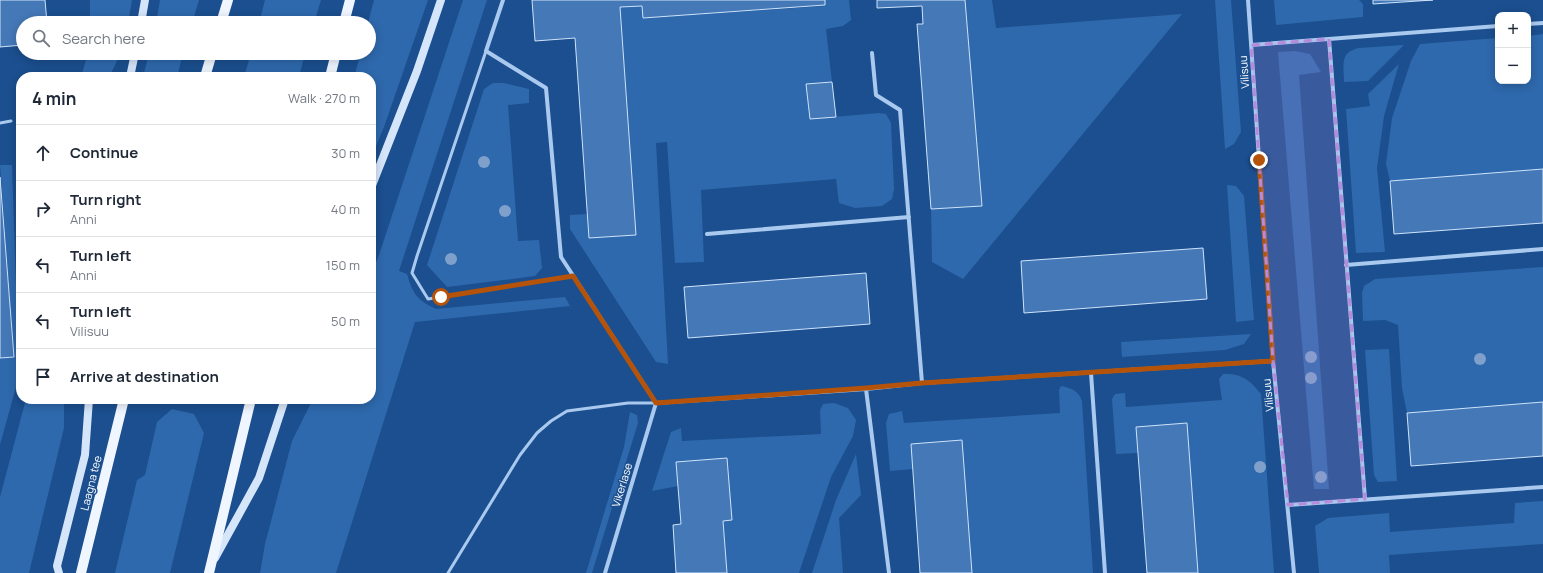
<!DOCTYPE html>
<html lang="en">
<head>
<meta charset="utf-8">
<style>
  :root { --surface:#fff; --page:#f2f2f3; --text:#1f2937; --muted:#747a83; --line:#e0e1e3 }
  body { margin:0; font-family:Manrope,sans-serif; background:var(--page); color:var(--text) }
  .controls { position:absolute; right:12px; top:12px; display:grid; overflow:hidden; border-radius:8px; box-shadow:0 2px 10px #0003 }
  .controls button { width:36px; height:36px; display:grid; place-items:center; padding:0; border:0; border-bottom:1px solid var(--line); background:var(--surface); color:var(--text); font:20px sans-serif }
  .stop { position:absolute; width:12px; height:12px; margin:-9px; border:3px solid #b45309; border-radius:50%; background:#fff }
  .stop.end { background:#b45309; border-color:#fff; box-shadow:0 1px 4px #0008 }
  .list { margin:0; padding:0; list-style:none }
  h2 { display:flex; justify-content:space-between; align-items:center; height:52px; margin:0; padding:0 16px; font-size:17px }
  h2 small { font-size:13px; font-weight:400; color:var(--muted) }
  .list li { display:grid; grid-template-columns:26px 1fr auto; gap:12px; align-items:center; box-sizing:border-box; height:56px; padding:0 16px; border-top:1px solid var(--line) }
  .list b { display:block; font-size:15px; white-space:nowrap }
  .list p { margin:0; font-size:13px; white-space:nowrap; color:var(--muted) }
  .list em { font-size:13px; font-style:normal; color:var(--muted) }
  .icon { flex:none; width:22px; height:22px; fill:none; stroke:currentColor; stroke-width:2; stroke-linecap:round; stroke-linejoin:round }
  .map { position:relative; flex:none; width:1543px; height:573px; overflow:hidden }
  .search { position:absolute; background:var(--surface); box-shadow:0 2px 10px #0003; left:16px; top:16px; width:360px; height:44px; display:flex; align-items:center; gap:10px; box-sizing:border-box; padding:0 14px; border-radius:22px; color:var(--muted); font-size:15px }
  .panel { position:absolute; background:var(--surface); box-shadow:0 2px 10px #0003; left:16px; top:72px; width:360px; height:332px; border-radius:16px }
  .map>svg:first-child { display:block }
</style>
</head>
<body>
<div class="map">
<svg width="1543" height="573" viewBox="0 0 1543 573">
  <rect width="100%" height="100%" fill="#1b4f8f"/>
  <path fill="#2e69ad" d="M 90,0 L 132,0 L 128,23 L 90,23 Z
    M 160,0 L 199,0 L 192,23 L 156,23 Z
    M 265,0 L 321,0 L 314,23 L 259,23 Z
    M 374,0 L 428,0 L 384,127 L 371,158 L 371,77 L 354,77 L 361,53 L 369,53 L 368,23 Z
    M 463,0 L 487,0 L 399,271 L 407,274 C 413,294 417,300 436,309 L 565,297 L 570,306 L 415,322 L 336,573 L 260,573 L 265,544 L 292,441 L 313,399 L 371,399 L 371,274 L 378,258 Z
    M 825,0 L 849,0 L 851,20 L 843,26 L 826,29 L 832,82 L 806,84 L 810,119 L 879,113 L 886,114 L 891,123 L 894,189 L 892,199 L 882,206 L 855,208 L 839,203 L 836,179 L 701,190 L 704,262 L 675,263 L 667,142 L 656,143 L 668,364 L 656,362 L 570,229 L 570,215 L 587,214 L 589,238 L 636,235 L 620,7 L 642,6 L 644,18 L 825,6 Z
    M 965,0 L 992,0 L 996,28 L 1182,14 L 963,279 L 932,262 L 931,209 L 982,206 Z
    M 1215,0 L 1231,0 L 1241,132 L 1234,144 L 1225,149 Z
    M 1274,0 L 1359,0 L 1363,4 L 1363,17 L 1276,25 Z
    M 1543,34 L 1543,169 L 1390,181 L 1386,164 L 1392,118 L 1411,61 L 1420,44 L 1498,38 L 1498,81 L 1528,81 L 1528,36 Z
    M 1404,45 L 1368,81 L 1344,82 C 1344,66 1339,53 1358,48 Z
    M 1295,51 L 1310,54 L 1321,72 L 1299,75 L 1329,489 L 1314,489 L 1278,52 Z
    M 88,53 L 121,53 L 109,77 L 81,77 Z
    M 149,53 L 183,53 L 177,77 L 143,77 Z
    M 251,53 L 305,53 L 299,77 L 244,77 Z
    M 1399,64 L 1384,116 L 1377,168 L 1385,252 L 1356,253 L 1346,109 L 1370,106 L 1368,94 Z
    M 493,83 L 504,83 L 529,89 L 529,103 L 508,105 L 518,241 L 539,240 L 542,268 L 535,276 L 447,287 L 427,265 L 484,89 Z
    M 0,165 L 12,165 L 19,376 L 0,445 L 0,358 L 14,357 Z
    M 1227,185 L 1236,186 L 1244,196 L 1254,320 L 1236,322 Z
    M 1543,267 L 1543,402 L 1407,413 L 1402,388 L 1398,325 L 1385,320 L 1363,321 L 1362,293 L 1364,286 L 1375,279 Z
    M 1251,334 L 1244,344 L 1225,350 L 1122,357 L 1121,342 Z
    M 1389,349 L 1397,481 L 1378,482 L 1374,475 L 1365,350 Z
    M 1223,374 C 1242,373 1250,380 1261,394 L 1274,573 L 1198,573 L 1187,423 L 1137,427 L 1138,453 L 1116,454 L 1112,399 L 1115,394 L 1125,393 L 1126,407 L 1222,400 L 1219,379 Z
    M 1061,386 C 1071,388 1078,390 1082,401 L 1093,573 L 972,573 L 911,444 L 913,469 L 890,471 L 886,423 L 889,414 L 902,411 L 904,423 L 1060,413 L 1059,390 Z
    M 26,399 L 64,399 L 64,428 L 29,573 L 0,573 L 0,497 Z
    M 834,403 L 848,408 L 856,420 L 853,436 L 831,477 L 799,573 L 727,573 L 723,521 L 732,520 L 676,462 L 678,486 L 652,491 L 671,432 L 681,428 L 682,441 L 821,434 L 820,410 L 823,404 Z
    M 172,409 L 194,414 L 204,433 L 170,573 L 115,573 L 137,480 L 145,475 L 157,422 Z
    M 630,412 L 637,415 L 638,423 L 592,573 L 586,573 L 624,447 Z
    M 856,454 L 861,495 L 839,518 L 843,573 L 812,573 L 836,500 Z
    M 1543,501 L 1543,544 L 1389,555 L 1390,573 L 1319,573 L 1315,526 L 1328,518 L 1389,513 L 1390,532 L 1514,523 L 1515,503 Z"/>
  <path fill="#4478b7" stroke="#cfe3fa" d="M 0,0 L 45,0 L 47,23 L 23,23 L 23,45 L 0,47 Z
    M 532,0 L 825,0 L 825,5 L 643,18 L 642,6 L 620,7 L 636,235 L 589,238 L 575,38 L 535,41 Z
    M 877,0 L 965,0 L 982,206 L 931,209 L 917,24 L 923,24 L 922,6 L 877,8 Z
    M 1373,0 L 1433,0 L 1373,4 Z
    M 832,82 L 836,117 L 810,119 L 806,84 Z
    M 1543,169 L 1543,223 L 1394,234 L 1390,181 Z
    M 0,177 L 14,357 L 0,358 Z
    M 1203,248 L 1207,299 L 1024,313 L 1021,261 Z
    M 866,273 L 870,324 L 688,338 L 684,287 Z
    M 1543,402 L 1543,456 L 1411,466 L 1407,413 Z
    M 1187,423 L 1198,573 L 1147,573 L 1136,427 Z
    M 962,440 L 972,573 L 920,573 L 911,444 Z
    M 727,458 L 732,520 L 723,521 L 727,573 L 676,573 L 673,525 L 681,524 L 676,462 Z"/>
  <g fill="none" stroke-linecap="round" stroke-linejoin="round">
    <path stroke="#a9c9ee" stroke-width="3" d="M 486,51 L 417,256 L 412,273 L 428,299 L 573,276
      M 0,123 L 11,121
      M 448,573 L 520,455 L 537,433 L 551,421 L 567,411 L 628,403 L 656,403"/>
    <path stroke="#a9c9ee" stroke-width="4" d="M 503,0 L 486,51 L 546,88 L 561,257 L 656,403
      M 1248,0 L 1273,361 L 1294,573
      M 1528,24 L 1543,23
      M 1329,39 L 1365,499
      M 1251,45 L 1498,26
      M 872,53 L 876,95 L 900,110 L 922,383
      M 707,234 L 909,217
      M 1346,265 L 1543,249
      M 1091,373 L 1105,573
      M 866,389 L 889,573
      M 656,403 L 866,389 L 922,383 L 1273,361
      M 1288,505 L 1543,487
      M 605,573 L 656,403"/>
    <path stroke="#d6e6fa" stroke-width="8" d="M 141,23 L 145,0
      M 130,77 L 135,53
      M 371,188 L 417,71 L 441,0
      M 215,558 L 259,478 L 285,399
      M 59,573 L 57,566 L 85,455 L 89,399"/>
    <path stroke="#f0f6ff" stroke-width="10" d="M 221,23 L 228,0
      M 344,23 L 350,0
      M 205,77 L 212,53
      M 330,77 L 336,53
      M 81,573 L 124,399
      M 209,573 L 251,399"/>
  </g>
  <g fill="#7ea0ca">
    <circle cx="484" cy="162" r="6"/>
    <circle cx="505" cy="211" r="6"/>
    <circle cx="451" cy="259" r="6"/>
    <circle cx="1311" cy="357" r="6"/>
    <circle cx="1480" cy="359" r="6"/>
    <circle cx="1311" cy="378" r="6"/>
    <circle cx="1260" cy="467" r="6"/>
    <circle cx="1321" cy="477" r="6"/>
  </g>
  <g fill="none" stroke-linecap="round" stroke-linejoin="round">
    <path stroke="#b45309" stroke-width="5" d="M 441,297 L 573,276 L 656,403 L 866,388 L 922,383 L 1273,361 L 1259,160"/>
  </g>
  <path fill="#b68bdc" fill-opacity="0.2" stroke="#b68bdc" stroke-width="3" stroke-dasharray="8 5" stroke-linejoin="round" d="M 1329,39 L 1365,499 L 1288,505 L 1273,361 L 1251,45 Z"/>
  <g text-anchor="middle" stroke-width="3" stroke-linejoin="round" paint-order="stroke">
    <g font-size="11" fill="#fff" stroke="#1b4f8f">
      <text transform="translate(1244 72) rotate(-94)" y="4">Vilisuu</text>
      <text transform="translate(1268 395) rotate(-96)" y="4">Vilisuu</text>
      <text transform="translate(91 483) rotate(-76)" y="4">Laagna tee</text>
      <text transform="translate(622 485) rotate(-73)" y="4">Vikerlase</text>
    </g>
  </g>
</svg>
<div class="controls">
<button>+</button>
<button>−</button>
</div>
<div class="stop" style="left:441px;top:297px"></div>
<div class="stop end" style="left:1259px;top:160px"></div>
<div class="search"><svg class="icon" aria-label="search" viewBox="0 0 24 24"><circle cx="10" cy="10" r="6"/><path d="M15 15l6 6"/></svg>Search here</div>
<section class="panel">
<h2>4 min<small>Walk · 270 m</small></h2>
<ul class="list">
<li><svg class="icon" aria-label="ahead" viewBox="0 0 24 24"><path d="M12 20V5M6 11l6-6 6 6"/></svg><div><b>Continue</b></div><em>30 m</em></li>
<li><svg class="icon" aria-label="right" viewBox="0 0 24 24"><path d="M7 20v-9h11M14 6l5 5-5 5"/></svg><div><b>Turn right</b><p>Anni</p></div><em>40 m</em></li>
<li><svg class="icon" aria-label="left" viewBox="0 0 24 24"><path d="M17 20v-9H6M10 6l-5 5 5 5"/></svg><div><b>Turn left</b><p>Anni</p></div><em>150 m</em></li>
<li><svg class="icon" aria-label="left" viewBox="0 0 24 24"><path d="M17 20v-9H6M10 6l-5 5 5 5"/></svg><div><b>Turn left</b><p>Vilisuu</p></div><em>50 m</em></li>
<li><svg class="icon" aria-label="arrive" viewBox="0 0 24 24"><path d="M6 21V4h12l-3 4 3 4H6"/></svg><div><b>Arrive at destination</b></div></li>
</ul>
</section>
</div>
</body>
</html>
